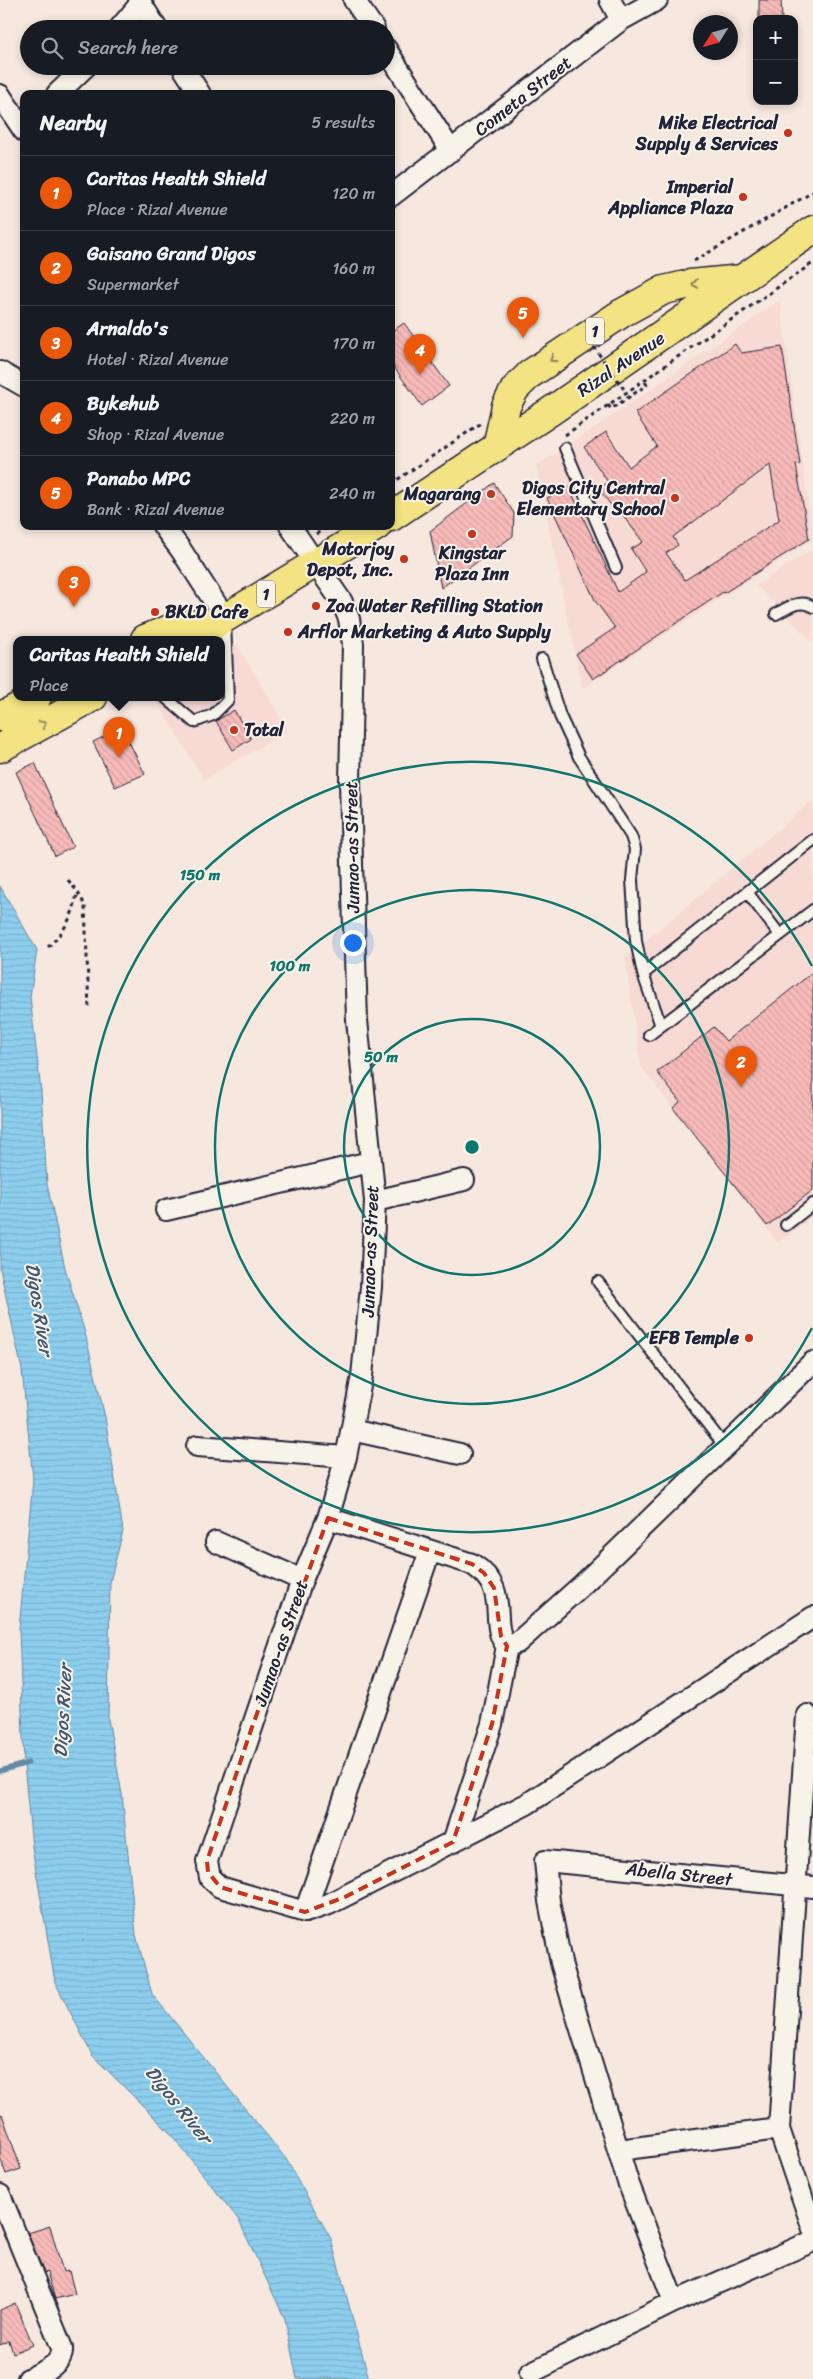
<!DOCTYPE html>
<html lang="en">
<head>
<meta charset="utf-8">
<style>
  :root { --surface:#171b24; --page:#20242c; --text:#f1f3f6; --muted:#9ea1a6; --line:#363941; --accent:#ea580c }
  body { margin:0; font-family:Sriracha,sans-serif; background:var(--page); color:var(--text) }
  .controls { position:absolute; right:15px; top:15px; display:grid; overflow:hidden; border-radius:10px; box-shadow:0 2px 8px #0003 }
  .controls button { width:45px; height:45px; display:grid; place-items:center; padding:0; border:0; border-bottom:1px solid var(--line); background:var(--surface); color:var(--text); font:25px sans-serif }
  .compass { position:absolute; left:693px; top:15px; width:45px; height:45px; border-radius:50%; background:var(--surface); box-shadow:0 2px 8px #0003; rotate:233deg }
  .you { position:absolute; left:352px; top:942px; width:18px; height:18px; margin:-12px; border:4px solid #fff; border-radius:50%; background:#1a73e8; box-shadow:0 0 0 8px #1a73e833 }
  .badge { display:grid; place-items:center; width:32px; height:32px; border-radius:50%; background:var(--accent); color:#fff; font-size:16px; font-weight:700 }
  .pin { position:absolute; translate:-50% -41px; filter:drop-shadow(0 1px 2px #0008) }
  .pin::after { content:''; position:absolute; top:26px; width:18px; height:15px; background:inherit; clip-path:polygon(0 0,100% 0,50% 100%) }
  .popup { position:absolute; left:13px; top:636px; width:212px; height:65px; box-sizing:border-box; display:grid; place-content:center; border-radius:10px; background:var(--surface); filter:drop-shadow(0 1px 4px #0005); font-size:16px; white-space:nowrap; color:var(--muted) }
  .popup b { font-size:19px; color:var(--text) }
  .popup::after { content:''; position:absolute; left:50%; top:100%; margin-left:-10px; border:10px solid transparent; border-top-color:var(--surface) }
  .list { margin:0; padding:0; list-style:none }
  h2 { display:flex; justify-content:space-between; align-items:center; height:65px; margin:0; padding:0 20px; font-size:21px }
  h2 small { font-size:16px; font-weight:400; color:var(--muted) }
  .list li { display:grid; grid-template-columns:32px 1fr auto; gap:15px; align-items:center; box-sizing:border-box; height:75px; padding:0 20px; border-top:1px solid var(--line) }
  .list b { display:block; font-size:19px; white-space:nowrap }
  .list p { margin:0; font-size:16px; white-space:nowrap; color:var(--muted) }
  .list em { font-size:16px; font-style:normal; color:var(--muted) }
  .icon { flex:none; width:28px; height:28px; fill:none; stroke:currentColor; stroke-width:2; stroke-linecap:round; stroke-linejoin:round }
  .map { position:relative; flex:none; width:813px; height:2379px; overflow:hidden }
  .search { position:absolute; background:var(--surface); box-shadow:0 2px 8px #0003; left:20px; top:20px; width:375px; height:55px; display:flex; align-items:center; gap:12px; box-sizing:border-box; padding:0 18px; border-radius:28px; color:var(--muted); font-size:19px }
  .panel { position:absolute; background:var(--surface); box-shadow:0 2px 8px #0003; left:20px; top:90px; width:375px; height:440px; border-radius:10px }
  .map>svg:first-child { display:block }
</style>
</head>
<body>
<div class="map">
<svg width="813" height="2379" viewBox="0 0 813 2379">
  <defs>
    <pattern id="water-rules" width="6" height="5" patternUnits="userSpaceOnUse" patternTransform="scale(1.25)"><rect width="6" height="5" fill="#8dceee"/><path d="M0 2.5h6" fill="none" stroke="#79b1cd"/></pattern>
    <pattern id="building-back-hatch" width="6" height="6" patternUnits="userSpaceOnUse" patternTransform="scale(1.25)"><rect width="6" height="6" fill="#f8bbb9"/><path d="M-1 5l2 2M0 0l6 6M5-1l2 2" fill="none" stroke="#d4a0a0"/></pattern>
  </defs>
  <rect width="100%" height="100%" fill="#f7e8df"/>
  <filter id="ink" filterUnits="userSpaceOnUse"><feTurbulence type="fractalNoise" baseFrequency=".02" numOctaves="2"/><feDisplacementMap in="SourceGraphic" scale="10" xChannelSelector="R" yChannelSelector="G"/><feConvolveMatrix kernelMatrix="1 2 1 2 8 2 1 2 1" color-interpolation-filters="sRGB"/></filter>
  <g filter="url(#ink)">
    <path fill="#f7dad4" d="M 780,300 L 813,539 L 582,688 L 536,465 L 565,448 Z
      M 813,549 L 813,643 L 756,585 Z
      M 237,644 L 288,730 L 204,780 L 154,697 L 222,697 L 222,653 Z
      M 813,800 L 813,1216 L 778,1243 L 641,1067 L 625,958 Z"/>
    <path fill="url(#water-rules)" stroke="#6289a6" d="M 0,886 L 37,950 L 30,997 L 41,1091 L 47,1184 L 65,1268 L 85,1333 L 105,1417 L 123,1531 L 110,1582 L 108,1719 L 122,1794 L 136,1935 L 152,1994 L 286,2159 L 331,2239 L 369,2379 L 297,2379 L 285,2319 L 238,2219 L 170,2133 L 92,2055 L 55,1982 L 32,1847 L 24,1764 L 19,1629 L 33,1479 L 22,1370 L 0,1269 Z"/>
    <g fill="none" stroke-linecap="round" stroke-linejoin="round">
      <path stroke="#6289a6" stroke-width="5" d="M 0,1771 L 28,1763"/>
    </g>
    <path fill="url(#building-back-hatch)" stroke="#22223b" fill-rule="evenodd" d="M 759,0 L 781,0 L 782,19 L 759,19 Z
      M 404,323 L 449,386 L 422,406 L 391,363 L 391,332 Z
      M 735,344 L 741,353 L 782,347 L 800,464 L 796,465 L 809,539 L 724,593 L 723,592 L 593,679 L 576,654 L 615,628 L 596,602 L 547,498 L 569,487 L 618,592 L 646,572 L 631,549 L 643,542 L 619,510 L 616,512 L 599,489 L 608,482 L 584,447 L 606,432 L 629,467 L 657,446 L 635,413 ZM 770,465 L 779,520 L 685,580 L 666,553 L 678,545 L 673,537 Z
      M 494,483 L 514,513 L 513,536 L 441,588 L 430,531 Z
      M 234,710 L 251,739 L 233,750 L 216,721 Z
      M 122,728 L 145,774 L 115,787 L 93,742 Z
      M 35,763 L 73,847 L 55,856 L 16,772 Z
      M 813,972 L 813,1190 L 767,1226 L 673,1108 L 680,1102 L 657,1072 L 714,1027 L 726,1041 Z
      M 2,2114 L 21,2169 L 6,2174 L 0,2157 L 0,2115 Z
      M 50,2226 L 63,2272 L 69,2271 L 75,2294 L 55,2299 L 47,2272 L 44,2273 L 28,2233 Z
      M 15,2303 L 33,2345 L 13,2353 L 9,2341 L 0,2345 L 0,2310 Z"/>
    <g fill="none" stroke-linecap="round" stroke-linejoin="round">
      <defs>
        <path id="lane" d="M 565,448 L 616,568
          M 776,614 C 788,608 800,598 813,607
          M 542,659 L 560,716 L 579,757 L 631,836 L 635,849 L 632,880 L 636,941 L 643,974 L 661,1026
          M 165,697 L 194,722 L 213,715 L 228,700 L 225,621
          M 747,892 L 780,935
          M 643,974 L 813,840
          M 649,1035 L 813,910
          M 786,1225 L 813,1204
          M 598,1282 L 726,1448"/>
        <path id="street" d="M 139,0 L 157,29
          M 354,0 L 374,29
          M 610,0 L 621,20
          M 119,29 L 140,4
          M 386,49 L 451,151
          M 182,66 L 200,94
          M 57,94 L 86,66
          M 0,95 L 24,131
          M 391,196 L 621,20 L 657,0
          M 0,372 L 24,386
          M 163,526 L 181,550 L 225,618
          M 290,526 L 342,602 L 349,619 L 353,644 L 350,781 L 352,863 L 357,1020 L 375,1201 L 371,1287 L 362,1376 L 346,1457 L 328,1518 L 302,1580 L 207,1861 L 210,1878 L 220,1887 L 305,1912 L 329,1904 L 527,1804 L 813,1617
          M 375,1201 L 464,1180
          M 166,1210 L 370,1162
          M 351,1430 L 460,1454
          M 197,1446 L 346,1457
          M 328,1518 L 472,1564 C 513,1590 487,1624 507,1646 L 492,1724 L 453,1842
          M 216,1542 L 302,1580
          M 507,1646 L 517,1643 L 582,1585 L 813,1362
          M 807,1715 L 779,2129 L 813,2229
          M 305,1912 L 430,1551
          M 619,2150 L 779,2129
          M 0,2195 L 62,2348 C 64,2365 40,2373 28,2379
          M 674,2302 L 628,2182 L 579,2023 L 561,1963 L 549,1901 L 545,1861 L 813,1887
          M 530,2373 L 674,2302 L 813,2241"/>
        <path id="primary" d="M 497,447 L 506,406 L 515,389 L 530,374 L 622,313 L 664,290 L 690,284 L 742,279
          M 391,517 L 551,411 L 813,230
          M 145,639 L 180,625 L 215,624
          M 197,639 L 215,624 L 377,526
          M 0,717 L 37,697
          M 0,748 L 93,697"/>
      </defs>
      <use href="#lane" stroke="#22223b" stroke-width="14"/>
      <use href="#street" stroke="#22223b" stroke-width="24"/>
      <use href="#primary" stroke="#22223b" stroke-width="31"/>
      <path stroke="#22223b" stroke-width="3" stroke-dasharray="4 4" stroke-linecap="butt" d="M 694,261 L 813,192
        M 608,405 L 611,409 L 647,385 L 644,380
        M 565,435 L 813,263
        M 391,484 L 480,424
        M 316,534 L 328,526
        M 68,880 L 77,891 L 85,905 L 89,1009
        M 48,947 C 65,931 74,915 77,892"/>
      <use href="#lane" stroke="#f7f3e8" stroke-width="10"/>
      <use href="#street" stroke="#f7f3e8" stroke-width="20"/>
      <use href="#primary" stroke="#f4e382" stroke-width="28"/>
      <path stroke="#22223b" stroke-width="3" stroke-dasharray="4 4" stroke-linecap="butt" d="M 589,340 L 626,392"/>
    </g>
    <defs><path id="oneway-chevron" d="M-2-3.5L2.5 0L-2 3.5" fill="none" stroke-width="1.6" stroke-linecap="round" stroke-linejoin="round" transform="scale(1.25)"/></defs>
    <g stroke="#8b825e">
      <use href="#oneway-chevron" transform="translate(695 284) rotate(172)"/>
      <use href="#oneway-chevron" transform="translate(553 359) rotate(147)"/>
      <use href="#oneway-chevron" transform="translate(43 724) rotate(-29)"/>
    </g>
  </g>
  <path fill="none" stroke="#c8321e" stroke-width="4" stroke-dasharray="10 6" stroke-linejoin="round" d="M 328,1518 L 472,1564 L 484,1573 L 494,1588 L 501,1636 L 507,1646 L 492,1724 L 453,1842 L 345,1897 L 305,1912 L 220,1887 L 208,1872 L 207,1861 L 251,1730 Z"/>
  <g fill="none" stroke="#0f766e" stroke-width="2.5">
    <circle cx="472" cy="1147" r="128"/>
    <circle cx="472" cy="1147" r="257"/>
    <path d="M812 1328A385 385 0 1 1 812 966"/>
  </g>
  <g fill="#c8321e" stroke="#f7f3e8" stroke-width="2">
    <circle cx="788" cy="133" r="5"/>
    <circle cx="743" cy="197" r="5"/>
    <circle cx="491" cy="494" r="5"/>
    <circle cx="675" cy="498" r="5"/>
    <circle cx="472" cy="534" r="5"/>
    <circle cx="404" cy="559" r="5"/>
    <circle cx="316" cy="606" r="5"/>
    <circle cx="155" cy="612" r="5"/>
    <circle cx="288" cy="632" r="5"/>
    <circle cx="234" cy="730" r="5"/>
    <circle cx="749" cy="1338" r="5"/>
  </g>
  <g text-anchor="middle" stroke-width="4" stroke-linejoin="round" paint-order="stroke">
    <g fill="#f7f3e8" stroke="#62616f" stroke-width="1">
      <rect x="586" y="317.5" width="18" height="27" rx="4"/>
      <rect x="257" y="580.5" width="18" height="27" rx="4"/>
    </g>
    <g font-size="16" font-weight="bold" fill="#22223b">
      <text x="595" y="337">1</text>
      <text x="266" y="600">1</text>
    </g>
    <g font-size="18" fill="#22223b" stroke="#f7f3e8">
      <text transform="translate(523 96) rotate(-38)" y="6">Cometa Street</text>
      <text transform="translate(621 364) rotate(-34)" y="6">Rizal Avenue</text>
      <text transform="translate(352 847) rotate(-91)" y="6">Jumao-as Street</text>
      <text transform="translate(370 1251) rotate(-88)" y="6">Jumao-as Street</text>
      <text transform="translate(281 1643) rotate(-71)" y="6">Jumao-as Street</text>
      <text transform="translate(679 1874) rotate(6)" y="6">Abella Street</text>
    </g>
    <g font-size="18" font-weight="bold" fill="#22223b" stroke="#f7f3e8" text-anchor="end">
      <text x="778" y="129">Mike Electrical<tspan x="778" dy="21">Supply &amp; Services</tspan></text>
      <text x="733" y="193">Imperial<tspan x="733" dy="21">Appliance Plaza</tspan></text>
      <text x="665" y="494">Digos City Central<tspan x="665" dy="21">Elementary School</tspan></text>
      <text x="481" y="500">Magarang</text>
      <text x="394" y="555">Motorjoy<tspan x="394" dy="21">Depot, Inc.</tspan></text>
      <text x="472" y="559" text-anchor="middle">Kingstar<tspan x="472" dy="21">Plaza Inn</tspan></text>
      <text x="326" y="612" text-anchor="start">Zoa Water Refilling Station</text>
      <text x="165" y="618" text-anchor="start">BKLD Cafe</text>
      <text x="298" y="638" text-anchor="start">Arflor Marketing &amp; Auto Supply</text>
      <text x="244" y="736" text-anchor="start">Total</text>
      <text x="739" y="1344">EFB Temple</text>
    </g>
    <g font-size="19" font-style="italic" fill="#425671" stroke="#f7f3e8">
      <text transform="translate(40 1309) rotate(81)" y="7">Digos River</text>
      <text transform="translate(62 1711) rotate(-87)" y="7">Digos River</text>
      <text transform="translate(179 2104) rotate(51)" y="7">Digos River</text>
    </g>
  </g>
  <circle cx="472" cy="1147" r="8" fill="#0f766e" stroke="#f7f3e8" stroke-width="2.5"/>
  <g font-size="15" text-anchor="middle" font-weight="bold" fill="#0f766e" stroke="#f7f3e8" stroke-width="4" stroke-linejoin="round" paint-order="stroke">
    <text x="200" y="880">150 m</text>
    <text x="290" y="971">100 m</text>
    <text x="381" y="1062">50 m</text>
  </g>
</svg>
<div class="controls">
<button>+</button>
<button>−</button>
</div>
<svg class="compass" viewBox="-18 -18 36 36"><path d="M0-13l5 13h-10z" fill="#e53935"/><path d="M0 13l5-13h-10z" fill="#9ea1a6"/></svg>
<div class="you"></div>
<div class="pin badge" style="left:119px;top:758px">1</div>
<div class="popup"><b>Caritas Health Shield</b>Place</div>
<div class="pin badge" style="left:741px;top:1087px">2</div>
<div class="pin badge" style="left:74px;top:607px">3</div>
<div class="pin badge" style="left:420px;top:375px">4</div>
<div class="pin badge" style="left:523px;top:338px">5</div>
<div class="search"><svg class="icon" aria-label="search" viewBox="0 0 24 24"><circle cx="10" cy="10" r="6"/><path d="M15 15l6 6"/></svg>Search here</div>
<section class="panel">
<h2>Nearby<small>5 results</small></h2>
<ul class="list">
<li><span class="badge">1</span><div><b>Caritas Health Shield</b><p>Place · Rizal Avenue</p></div><em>120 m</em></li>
<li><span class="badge">2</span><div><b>Gaisano Grand Digos</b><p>Supermarket</p></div><em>160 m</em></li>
<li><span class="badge">3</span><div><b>Arnaldo's</b><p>Hotel · Rizal Avenue</p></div><em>170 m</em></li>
<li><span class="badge">4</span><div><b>Bykehub</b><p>Shop · Rizal Avenue</p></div><em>220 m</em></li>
<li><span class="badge">5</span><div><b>Panabo MPC</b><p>Bank · Rizal Avenue</p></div><em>240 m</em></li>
</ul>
</section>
</div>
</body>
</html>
